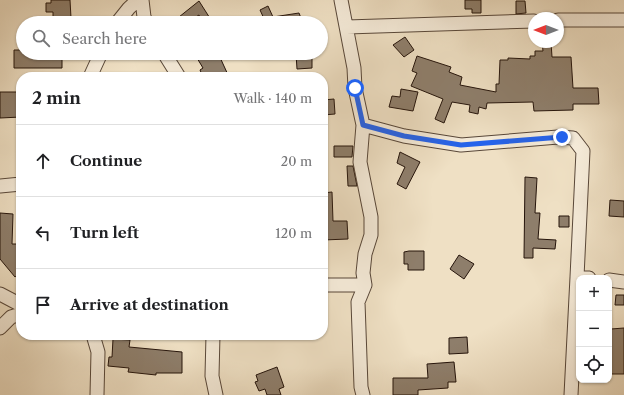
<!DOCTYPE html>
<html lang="en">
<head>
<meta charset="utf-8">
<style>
  :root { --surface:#fff; --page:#f2f2f2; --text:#202124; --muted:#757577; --line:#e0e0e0 }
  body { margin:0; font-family:"Libre Caslon Text",serif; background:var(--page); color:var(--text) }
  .controls { position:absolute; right:12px; bottom:12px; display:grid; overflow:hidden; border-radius:8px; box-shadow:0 1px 3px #0004 }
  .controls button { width:36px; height:36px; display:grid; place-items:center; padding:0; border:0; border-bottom:1px solid var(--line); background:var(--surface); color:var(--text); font:20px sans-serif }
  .compass { position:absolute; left:528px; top:12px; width:36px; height:36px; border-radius:50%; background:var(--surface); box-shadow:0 1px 3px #0004; rotate:270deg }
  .stop { position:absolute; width:12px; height:12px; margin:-9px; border:3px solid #2563eb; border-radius:50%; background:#fff }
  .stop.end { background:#2563eb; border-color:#fff; box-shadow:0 1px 4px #0008 }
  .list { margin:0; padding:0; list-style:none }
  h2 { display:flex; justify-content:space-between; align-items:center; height:52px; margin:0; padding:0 16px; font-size:17px }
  h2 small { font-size:13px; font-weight:400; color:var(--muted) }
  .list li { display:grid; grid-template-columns:26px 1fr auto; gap:12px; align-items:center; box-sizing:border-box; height:72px; padding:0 16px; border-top:1px solid var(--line) }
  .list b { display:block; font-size:15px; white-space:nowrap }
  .list em { font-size:13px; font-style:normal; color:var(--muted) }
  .icon { flex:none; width:22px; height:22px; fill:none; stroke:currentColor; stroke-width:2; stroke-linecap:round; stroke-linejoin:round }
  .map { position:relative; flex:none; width:624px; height:395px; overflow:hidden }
  .search { position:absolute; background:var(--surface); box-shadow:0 1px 3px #0004; left:16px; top:16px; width:312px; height:44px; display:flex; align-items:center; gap:10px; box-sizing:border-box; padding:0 14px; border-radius:22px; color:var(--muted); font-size:15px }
  .panel { position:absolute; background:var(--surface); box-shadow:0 1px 3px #0004; left:16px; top:72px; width:312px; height:268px; border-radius:16px }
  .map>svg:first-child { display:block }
</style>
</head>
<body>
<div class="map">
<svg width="624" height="395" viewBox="0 0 624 395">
  <rect width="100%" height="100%" fill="#efe0c4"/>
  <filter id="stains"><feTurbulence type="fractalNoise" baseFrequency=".005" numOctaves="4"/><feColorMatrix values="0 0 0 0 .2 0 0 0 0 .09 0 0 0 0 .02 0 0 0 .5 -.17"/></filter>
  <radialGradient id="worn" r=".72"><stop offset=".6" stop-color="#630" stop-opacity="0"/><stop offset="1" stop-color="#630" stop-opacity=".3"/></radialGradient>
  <path fill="#8e7e6b" stroke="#25140b" d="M 51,0 L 70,0 L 71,18 L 53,19 L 53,12 L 46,12 L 46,3 L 51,3 Z
    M 465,0 L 481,0 L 481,13 L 472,13 L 472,9 L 465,9 Z
    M 199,1 L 213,23 L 202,23 L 199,15 L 186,23 L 182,23 L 179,17 Z
    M 516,1 L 525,1 L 526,13 L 516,14 Z
    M 268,6 L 273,17 L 299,13 L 303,23 L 266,23 L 260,10 Z
    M 405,37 L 414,50 L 404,57 L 393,45 Z
    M 542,42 L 551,42 L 552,57 L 571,57 L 573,88 L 598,88 L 599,104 L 573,104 L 573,110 L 534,111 L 533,102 L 487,103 L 486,109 L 479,107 L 478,114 L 469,112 L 470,105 L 452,102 L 444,123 L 435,119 L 443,99 L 411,86 L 417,73 L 412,71 L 417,56 L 451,67 L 449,72 L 462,77 L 460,85 L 496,92 L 496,84 L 499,84 L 500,60 L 508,60 L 508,58 L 530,59 L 530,56 L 535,56 L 535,51 L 543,51 Z
    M 14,50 L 23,50 L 23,53 L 62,53 L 62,68 L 14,68 Z
    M 194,53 L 218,53 L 229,77 L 203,77 L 200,70 L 203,68 Z
    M 296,54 L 312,54 L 312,68 L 297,69 Z
    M 401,89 L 418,92 L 413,111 L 389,107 L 392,96 L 400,97 Z
    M 0,92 L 21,92 L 21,117 L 0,118 Z
    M 334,99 L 335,114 L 323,115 L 323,100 Z
    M 334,146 L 353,146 L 352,157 L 334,157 Z
    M 400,152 L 420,162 L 406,189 L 397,184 L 405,167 L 397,163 Z
    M 347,166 L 353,166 L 357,186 L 348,186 Z
    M 525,177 L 537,178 L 535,213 L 540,213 L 538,239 L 556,240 L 555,249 L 533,248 L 533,258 L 524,258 Z
    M 332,192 L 333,221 L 347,221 L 348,239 L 323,240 L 323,193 Z
    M 610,200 L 624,201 L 624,217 L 609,216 Z
    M 0,213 L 13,214 L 12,244 L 19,244 L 18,255 L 21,258 L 21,272 L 15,277 L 0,259 Z
    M 559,216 L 569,216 L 569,227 L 559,227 Z
    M 409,251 L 424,251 L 424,270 L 408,270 L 408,264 L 404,264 L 404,252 Z
    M 459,255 L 474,264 L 464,279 L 450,269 Z
    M 616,295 L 624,295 L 624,305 L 615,305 Z
    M 624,328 L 624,374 L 609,374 L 611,329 Z
    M 467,337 L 468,353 L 449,354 L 449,338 Z
    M 113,339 L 130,340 L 129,347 L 182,352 L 182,373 L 156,373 L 156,375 L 128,372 L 129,368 L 108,366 L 109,357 L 112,357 Z
    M 454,362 L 456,382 L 448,382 L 448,388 L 418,390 L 418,395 L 393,395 L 393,378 L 428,378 L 427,364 Z
    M 277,367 L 284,387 L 279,389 L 281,395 L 267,395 L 265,389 L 259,391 L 255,382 L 258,381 L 256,375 Z"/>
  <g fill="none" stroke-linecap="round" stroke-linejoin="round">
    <defs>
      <path id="minor" d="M 142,0 L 144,17 L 147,23
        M 341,0 L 354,68 L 355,88 L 363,125 L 360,162 L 371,217 L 371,235 L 365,254 L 363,273 L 365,285 L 358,302 L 361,387 L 363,395
        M 558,20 L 624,20
        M 117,23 L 129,8 L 138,0
        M 347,27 L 534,21
        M 164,53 L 179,77
        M 90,77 L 101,53
        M 363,125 L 404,136 L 461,145 L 558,137 L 573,138 L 583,151 L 577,277
        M 0,186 L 21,184
        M 609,280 L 624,282
        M 323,285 L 365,285
        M 0,294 L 21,305
        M 0,328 L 11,317 L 21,314
        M 93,335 L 98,352 L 97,395
        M 213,335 L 212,376 L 216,395
        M 571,395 L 577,277 L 589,278"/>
    </defs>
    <use href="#minor" stroke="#584739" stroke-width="15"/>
    <use href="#minor" stroke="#f5ebd9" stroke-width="13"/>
  </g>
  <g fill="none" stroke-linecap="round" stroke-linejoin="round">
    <path stroke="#2563eb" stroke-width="5" d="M 355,88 L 363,125 L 404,136 L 461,145 L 562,137"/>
  </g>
  <rect width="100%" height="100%" filter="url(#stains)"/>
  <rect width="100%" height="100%" fill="url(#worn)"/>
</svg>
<div class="controls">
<button>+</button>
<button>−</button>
<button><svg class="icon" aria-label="locate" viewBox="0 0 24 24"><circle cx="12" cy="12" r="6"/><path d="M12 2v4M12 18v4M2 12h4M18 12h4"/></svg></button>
</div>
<svg class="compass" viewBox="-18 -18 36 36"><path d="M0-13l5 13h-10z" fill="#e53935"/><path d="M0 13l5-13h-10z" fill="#757577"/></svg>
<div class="stop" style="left:355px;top:88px"></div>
<div class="stop end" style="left:562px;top:137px"></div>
<div class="search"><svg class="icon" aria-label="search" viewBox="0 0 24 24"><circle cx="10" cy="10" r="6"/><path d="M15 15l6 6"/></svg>Search here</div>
<section class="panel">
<h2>2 min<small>Walk · 140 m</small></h2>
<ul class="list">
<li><svg class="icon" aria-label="ahead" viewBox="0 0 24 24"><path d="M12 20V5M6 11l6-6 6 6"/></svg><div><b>Continue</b></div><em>20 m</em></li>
<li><svg class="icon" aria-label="left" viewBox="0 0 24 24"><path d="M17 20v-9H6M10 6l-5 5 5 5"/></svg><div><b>Turn left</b></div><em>120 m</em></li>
<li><svg class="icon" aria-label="arrive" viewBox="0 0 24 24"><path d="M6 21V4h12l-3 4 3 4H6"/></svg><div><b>Arrive at destination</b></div></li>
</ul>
</section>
</div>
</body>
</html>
